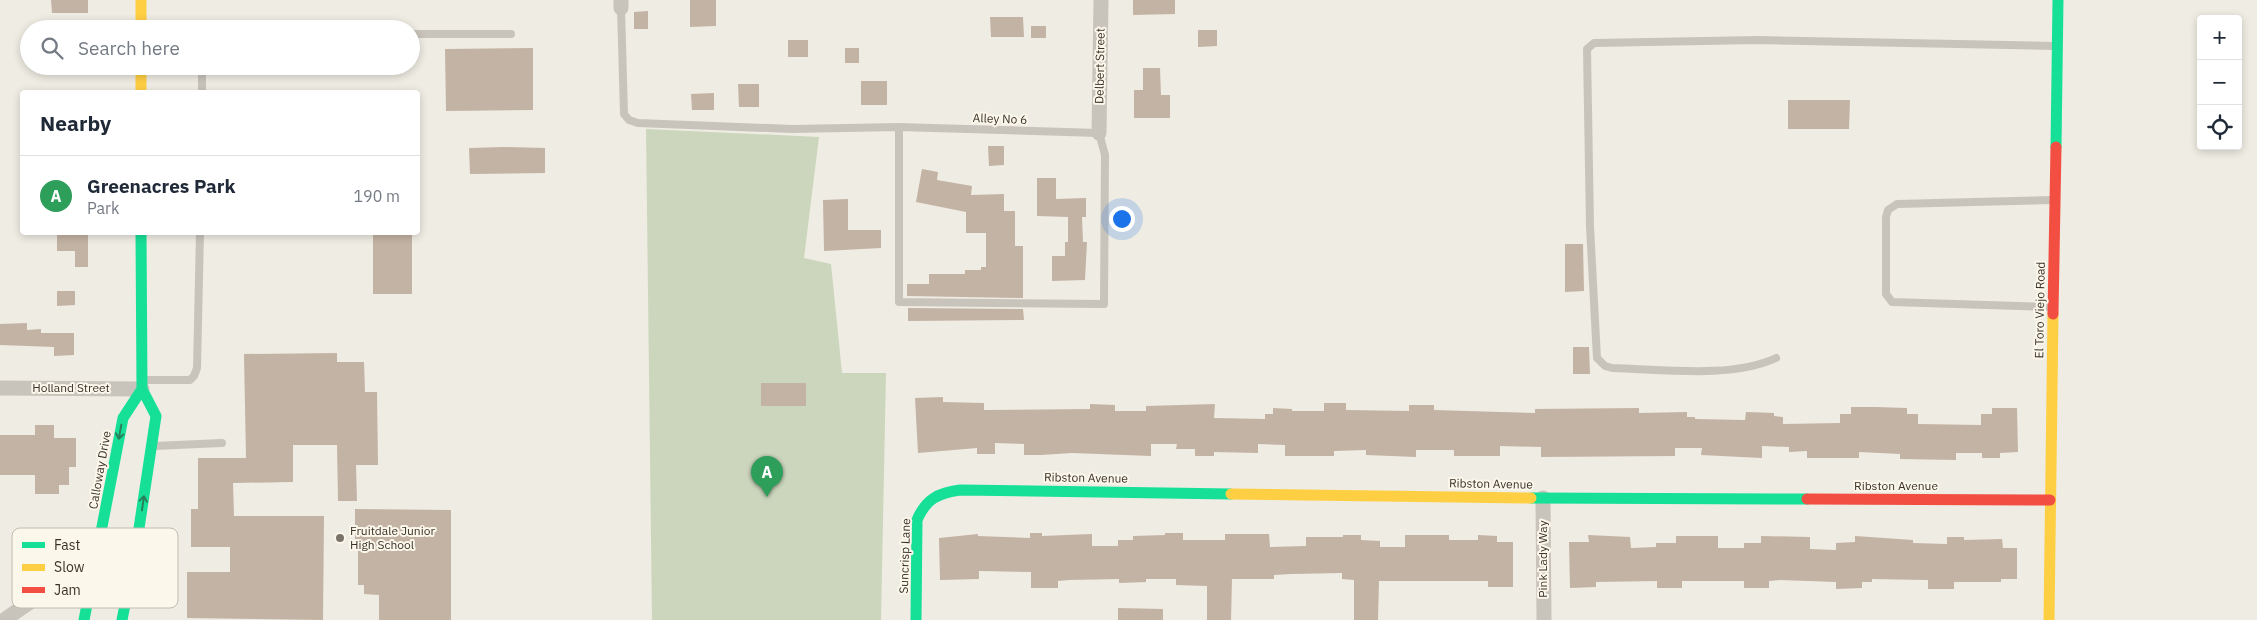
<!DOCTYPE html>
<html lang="en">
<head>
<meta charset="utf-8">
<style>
  :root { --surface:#fff; --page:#f6f6f7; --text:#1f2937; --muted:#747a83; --line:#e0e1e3; --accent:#ea580c }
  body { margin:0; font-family:"IBM Plex Sans",sans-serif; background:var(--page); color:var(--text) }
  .controls { position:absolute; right:15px; top:15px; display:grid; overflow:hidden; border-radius:5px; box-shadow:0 2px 8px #0003 }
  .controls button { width:45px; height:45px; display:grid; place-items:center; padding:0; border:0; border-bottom:1px solid var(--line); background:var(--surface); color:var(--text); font:25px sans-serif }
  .you { position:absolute; left:1121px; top:218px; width:18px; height:18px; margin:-12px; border:4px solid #fff; border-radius:50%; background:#1a73e8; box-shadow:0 0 0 8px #1a73e833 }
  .badge { display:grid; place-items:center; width:32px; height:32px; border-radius:50%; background:var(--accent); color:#fff; font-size:16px; font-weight:700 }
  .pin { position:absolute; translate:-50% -41px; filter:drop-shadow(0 1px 2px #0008) }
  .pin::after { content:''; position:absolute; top:26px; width:18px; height:15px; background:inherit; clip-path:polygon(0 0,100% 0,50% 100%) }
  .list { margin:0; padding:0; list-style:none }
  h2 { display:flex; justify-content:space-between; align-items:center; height:65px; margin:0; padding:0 20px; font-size:21px }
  h2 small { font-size:16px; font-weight:400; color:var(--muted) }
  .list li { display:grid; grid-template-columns:32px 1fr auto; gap:15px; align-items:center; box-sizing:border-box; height:80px; padding:0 20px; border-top:1px solid var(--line) }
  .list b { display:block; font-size:19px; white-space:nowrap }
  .list p { margin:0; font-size:16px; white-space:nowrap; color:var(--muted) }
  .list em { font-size:16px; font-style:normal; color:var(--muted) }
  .icon { flex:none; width:28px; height:28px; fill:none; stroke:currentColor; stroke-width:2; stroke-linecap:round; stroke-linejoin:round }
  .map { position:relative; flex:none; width:2257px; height:620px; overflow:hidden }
  .search { position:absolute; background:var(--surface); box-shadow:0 2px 8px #0003; left:20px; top:20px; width:400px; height:55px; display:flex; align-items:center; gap:12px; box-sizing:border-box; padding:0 18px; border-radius:28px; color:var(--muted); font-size:19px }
  .panel { position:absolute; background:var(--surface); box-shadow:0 2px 8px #0003; left:20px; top:90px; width:400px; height:145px; border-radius:5px }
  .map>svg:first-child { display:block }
</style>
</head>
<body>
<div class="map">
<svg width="2257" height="620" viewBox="0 0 2257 620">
  <rect width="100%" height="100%" fill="#efece3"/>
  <path fill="#cbd6bc" d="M 646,129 L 819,137 L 804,258 L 831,264 L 842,373 L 886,373 L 881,620 L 652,620 Z"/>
  <path fill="#c3b3a4" d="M 51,0 L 88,0 L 88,13 L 52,13 Z
    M 690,0 L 716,0 L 716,26 L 690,27 Z
    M 1133,0 L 1175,0 L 1175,14 L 1133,15 Z
    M 648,11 L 648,29 L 634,29 L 634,12 Z
    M 990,17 L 1023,17 L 1024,37 L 991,37 Z
    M 1031,26 L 1046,26 L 1046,38 L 1031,38 Z
    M 1198,30 L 1217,30 L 1217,46 L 1198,47 Z
    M 788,40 L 808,40 L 808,57 L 788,57 Z
    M 533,48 L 533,110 L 446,111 L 445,49 Z
    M 845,48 L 859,48 L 859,63 L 845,63 Z
    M 1143,68 L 1160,68 L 1161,95 L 1170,95 L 1170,118 L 1134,118 L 1134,90 L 1143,90 Z
    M 861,81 L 887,81 L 887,105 L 861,105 Z
    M 738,84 L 759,84 L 759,107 L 739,107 Z
    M 714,93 L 714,110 L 692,110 L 691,94 Z
    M 1788,100 L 1850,100 L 1849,129 L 1788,129 Z
    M 988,146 L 1004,146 L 1004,165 L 989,166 Z
    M 504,147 L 545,148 L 545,173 L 470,174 L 469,148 Z
    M 922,169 L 938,172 L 937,180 L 972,186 L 971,195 L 1004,194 L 1004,211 L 1015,211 L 1015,246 L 1023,246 L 1023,298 L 907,296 L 907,284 L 929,284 L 929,274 L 965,274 L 965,270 L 981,270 L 981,267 L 986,267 L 986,233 L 966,233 L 966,212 L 916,202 Z
    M 1037,178 L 1056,178 L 1056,199 L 1086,198 L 1086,217 L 1082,217 L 1083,242 L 1087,242 L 1085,280 L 1052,281 L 1052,256 L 1065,256 L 1065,242 L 1068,242 L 1068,217 L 1037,216 Z
    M 848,199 L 848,230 L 881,230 L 881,248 L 824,251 L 823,200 Z
    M 373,232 L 412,232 L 412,294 L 373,294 Z
    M 88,233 L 88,267 L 75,267 L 75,251 L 57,251 L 57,234 Z
    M 1565,244 L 1583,244 L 1584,291 L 1565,292 Z
    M 57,291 L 75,291 L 75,305 L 57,306 Z
    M 908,308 L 1023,309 L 1024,320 L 908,321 Z
    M 27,323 L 27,330 L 41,329 L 41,333 L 74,333 L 74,355 L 54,356 L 54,347 L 0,345 L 0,324 Z
    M 1573,347 L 1589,347 L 1590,374 L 1573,374 Z
    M 337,353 L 337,362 L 364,362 L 365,392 L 377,392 L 378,465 L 356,465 L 357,501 L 338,501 L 337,445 L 293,445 L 293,482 L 233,483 L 234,516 L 324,516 L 323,620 L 187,618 L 187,572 L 230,572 L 230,547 L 191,547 L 191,509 L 198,509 L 198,458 L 246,458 L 244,354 Z
    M 761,383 L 806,383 L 806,406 L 761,406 Z
    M 943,397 L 943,402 L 984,403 L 984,410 L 1090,409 L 1090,404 L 1115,405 L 1115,411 L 1146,411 L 1146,406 L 1215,404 L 1214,418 L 1265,419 L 1265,414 L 1273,414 L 1273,408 L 1292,409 L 1292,411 L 1324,411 L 1324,403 L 1346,403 L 1346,410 L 1409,411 L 1409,405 L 1434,405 L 1434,410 L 1535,413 L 1535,409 L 1639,408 L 1639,413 L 1687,412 L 1687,417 L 1695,417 L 1695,419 L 1745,420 L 1746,412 L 1774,413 L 1774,416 L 1783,417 L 1783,424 L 1840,423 L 1840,414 L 1851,414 L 1851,407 L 1876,407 L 1907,408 L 1907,414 L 1918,414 L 1918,424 L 1981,425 L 1981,414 L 1992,414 L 1992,408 L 2017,408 L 2018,452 L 2000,453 L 2000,458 L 1982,458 L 1982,453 L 1956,453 L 1956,460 L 1900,459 L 1900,454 L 1859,452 L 1859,458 L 1807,458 L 1807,451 L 1789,452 L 1789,447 L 1762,446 L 1762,458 L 1701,455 L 1702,448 L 1675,448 L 1675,456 L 1541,457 L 1541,447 L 1500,446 L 1500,456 L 1454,456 L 1454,450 L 1416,450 L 1416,457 L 1366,455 L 1366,450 L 1334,451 L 1334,456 L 1285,456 L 1285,445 L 1258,444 L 1258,453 L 1214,452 L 1214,456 L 1195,456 L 1195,449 L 1176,449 L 1177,444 L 1151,444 L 1151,456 L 1072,453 L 1041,455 L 1024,455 L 1024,444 L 995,443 L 995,454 L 977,454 L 977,448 L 918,453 L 915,398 Z
    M 35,425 L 54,425 L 54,438 L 76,438 L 76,467 L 69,467 L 69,485 L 59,485 L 59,494 L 35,494 L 35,475 L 0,475 L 0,435 L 35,435 Z
    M 355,509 L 451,510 L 451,620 L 379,620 L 379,595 L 364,594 L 364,585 L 358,585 L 358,542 L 355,542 Z
    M 1030,533 L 1042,533 L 1042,536 L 1092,534 L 1092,546 L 1118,546 L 1118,540 L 1133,540 L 1133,536 L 1165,535 L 1165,533 L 1183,533 L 1183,540 L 1225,540 L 1225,534 L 1269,534 L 1270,547 L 1306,546 L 1306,537 L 1343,537 L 1343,535 L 1361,535 L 1361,540 L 1380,541 L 1380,547 L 1405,547 L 1405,535 L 1449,535 L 1449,540 L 1478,540 L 1478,535 L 1497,536 L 1497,542 L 1513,542 L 1513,587 L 1488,587 L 1488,581 L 1379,581 L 1378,620 L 1354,620 L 1354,580 L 1342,579 L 1342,573 L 1291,574 L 1274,575 L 1274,579 L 1232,579 L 1231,620 L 1207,620 L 1207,586 L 1176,585 L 1176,579 L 1146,579 L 1146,582 L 1119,583 L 1119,579 L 1069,580 L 1058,581 L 1058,588 L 1031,588 L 1031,572 L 979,571 L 979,579 L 940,580 L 939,538 L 978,534 L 978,536 L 1030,538 Z
    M 1588,535 L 1630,537 L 1631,548 L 1656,547 L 1656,543 L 1676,543 L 1676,536 L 1718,536 L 1718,548 L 1744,548 L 1744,543 L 1761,543 L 1761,536 L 1810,537 L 1810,549 L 1836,550 L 1836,543 L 1855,542 L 1855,536 L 1913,540 L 1913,543 L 1947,544 L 1947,537 L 1964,537 L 1964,540 L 2002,539 L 2003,548 L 2017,548 L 2017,579 L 2001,579 L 2001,582 L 1954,582 L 1954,589 L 1928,589 L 1928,580 L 1872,579 L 1872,582 L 1862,582 L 1862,588 L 1836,589 L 1836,582 L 1780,580 L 1769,581 L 1769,588 L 1744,588 L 1744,581 L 1682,581 L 1682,588 L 1657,588 L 1657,581 L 1596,582 L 1596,587 L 1570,588 L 1569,542 L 1589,542 Z
    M 1118,608 L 1163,609 L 1163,620 L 1118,620 Z"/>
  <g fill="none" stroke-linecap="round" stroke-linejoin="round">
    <path stroke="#c8c4bc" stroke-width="8" d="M 621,8 L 624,114 L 629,120 L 638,123 L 792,129 L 899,127 L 1099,133 L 1105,155 L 1104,304 L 899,302 L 899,127
      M 411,34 L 511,34
      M 202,92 L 202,66
      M 2053,307 L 1892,302 L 1886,294 L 1886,217 L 1888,210 L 1897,204 L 2053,200
      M 1776,358 C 1731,379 1661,369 1612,368 L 1605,366 L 1597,358 L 1590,227 L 1587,49 L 1594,43 L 1758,40 L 2056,46
      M 144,380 L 190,380 L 194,376 L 197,368 L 200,232
      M 154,446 L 222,443"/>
    <path stroke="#c8c4bc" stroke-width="15" d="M 621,8 L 621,0
      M 1099,133 L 1101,0
      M 0,388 L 142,389
      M 1543,498 L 1544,620
      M 4,620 L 30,602 L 95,567"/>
    <path stroke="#16e098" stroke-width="11" d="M 2056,147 L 2058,0
      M 1531,498 L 1807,499
      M 84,620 L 123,418 L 142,389
      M 122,620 L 136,548 L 156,416 L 142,389 L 141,232
      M 916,620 L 917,520 C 926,499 938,493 960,490 L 1231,494"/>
    <path stroke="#ffcf43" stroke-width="11" d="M 141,0 L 141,29
      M 141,66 L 141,92
      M 1231,494 L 1531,498
      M 2049,620 L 2053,314"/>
    <path stroke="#f24e42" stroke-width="11" d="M 2053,314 L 2056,147
      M 1807,499 L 2050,500"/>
  </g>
  <defs><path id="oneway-shaft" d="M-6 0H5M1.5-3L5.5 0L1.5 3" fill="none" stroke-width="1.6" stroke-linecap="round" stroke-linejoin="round" transform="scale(1.25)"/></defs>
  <g stroke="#2a805b">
    <use href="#oneway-shaft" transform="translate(120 432) rotate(100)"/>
    <use href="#oneway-shaft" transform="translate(143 503) rotate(-82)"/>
  </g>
  <circle fill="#79736a" stroke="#fbf7eb" stroke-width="2" cx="340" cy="538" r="5"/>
  <g text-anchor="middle" stroke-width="4" stroke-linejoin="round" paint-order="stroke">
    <g font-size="12" fill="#3a3229" stroke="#fbf7eb">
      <text transform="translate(1100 66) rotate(-89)" y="4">Delbert Street</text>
      <text transform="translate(1000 119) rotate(2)" y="4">Alley No 6</text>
      <text transform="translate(2040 310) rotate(-89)" y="4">El Toro Viejo Road</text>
      <text x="71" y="392">Holland Street</text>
      <text transform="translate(100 470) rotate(-80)" y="4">Calloway Drive</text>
      <text transform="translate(1086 478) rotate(1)" y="4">Ribston Avenue</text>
      <text transform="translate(1491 484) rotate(1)" y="4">Ribston Avenue</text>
      <text x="1896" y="490">Ribston Avenue</text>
      <text transform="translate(905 556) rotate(-88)" y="4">Suncrisp Lane</text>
      <text transform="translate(1543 559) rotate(-90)" y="4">Pink Lady Way</text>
    </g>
    <g font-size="12" fill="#3a3229" stroke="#fbf7eb" text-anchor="start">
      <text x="350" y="535">Fruitdale Junior<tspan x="350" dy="14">High School</tspan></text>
    </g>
  </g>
  <rect x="12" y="528" width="166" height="80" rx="8" fill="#fbf7eb" stroke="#c1bcb1" stroke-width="1"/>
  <rect x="22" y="542" width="23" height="6" fill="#16e098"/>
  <rect x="22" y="564" width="23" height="7" fill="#ffcf43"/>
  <rect x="22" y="587" width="23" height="6" fill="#f24e42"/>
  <g font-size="14" fill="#3a3229">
    <text x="54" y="550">Fast</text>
    <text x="54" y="572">Slow</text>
    <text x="54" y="595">Jam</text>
  </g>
</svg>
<div class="controls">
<button>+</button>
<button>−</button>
<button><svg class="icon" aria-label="locate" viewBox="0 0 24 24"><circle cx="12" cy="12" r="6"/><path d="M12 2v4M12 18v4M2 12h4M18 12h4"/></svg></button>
</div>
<div class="you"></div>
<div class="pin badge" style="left:767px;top:497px;background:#2e9e5b">A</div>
<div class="search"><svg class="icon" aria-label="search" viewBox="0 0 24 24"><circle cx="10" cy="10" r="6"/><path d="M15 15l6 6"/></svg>Search here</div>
<section class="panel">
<h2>Nearby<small></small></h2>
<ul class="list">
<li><span class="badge" style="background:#2e9e5b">A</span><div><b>Greenacres Park</b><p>Park</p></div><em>190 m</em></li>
</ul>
</section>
</div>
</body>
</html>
